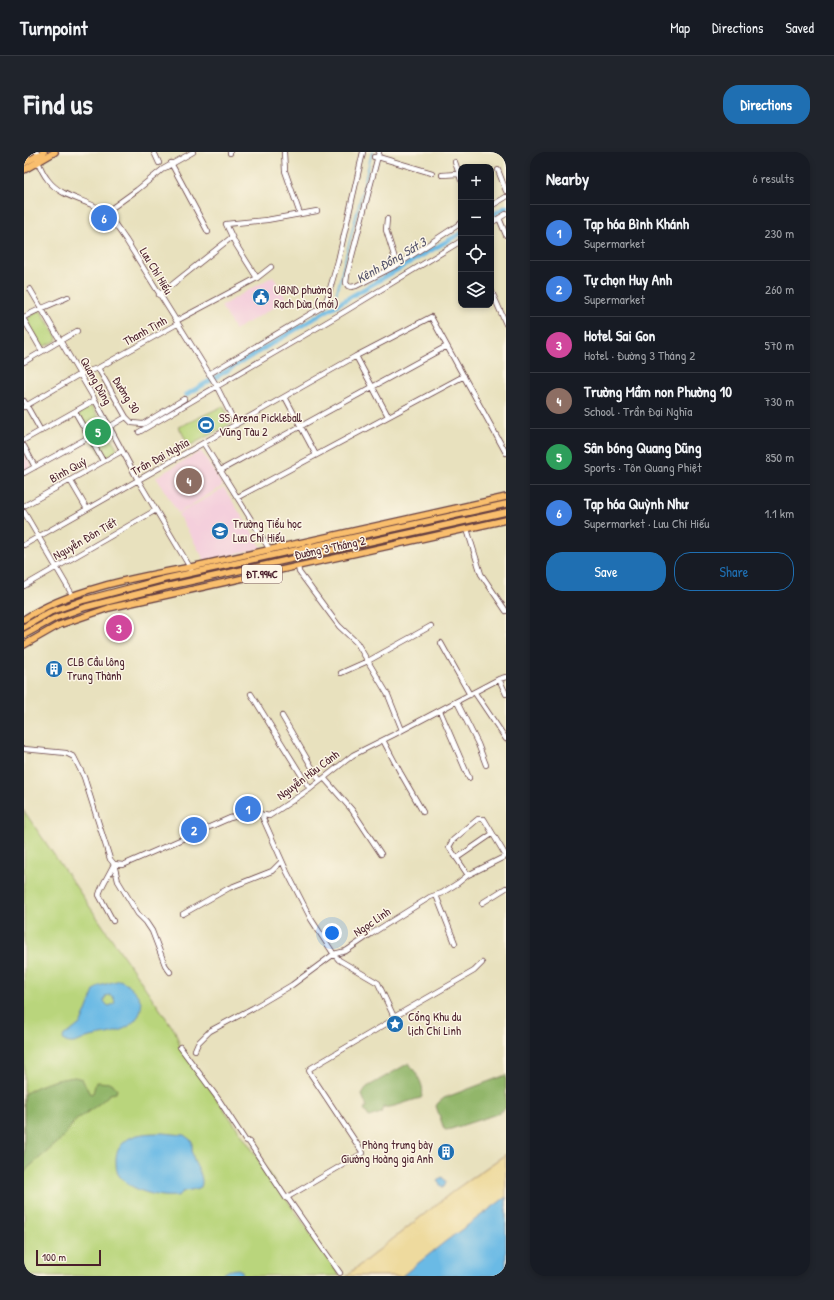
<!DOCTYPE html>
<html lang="en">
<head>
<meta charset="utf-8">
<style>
  :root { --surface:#171b24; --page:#20242c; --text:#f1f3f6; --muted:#9ea1a6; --line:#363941; --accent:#1f6fb2 }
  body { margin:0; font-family:"Patrick Hand",sans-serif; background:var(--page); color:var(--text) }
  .controls { position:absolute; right:12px; top:12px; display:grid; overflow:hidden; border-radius:8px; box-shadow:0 2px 6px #0003 }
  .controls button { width:36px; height:36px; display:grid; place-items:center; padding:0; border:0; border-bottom:1px solid var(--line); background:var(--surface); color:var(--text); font:20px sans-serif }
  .scale { position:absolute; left:12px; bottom:10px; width:65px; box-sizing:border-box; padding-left:4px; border:2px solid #4a1f2b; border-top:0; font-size:11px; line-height:14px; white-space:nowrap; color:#4a1f2b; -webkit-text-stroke:3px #fcf5e5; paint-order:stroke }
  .you { position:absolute; left:308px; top:781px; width:14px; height:14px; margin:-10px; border:3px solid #fff; border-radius:50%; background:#1a73e8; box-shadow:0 0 0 6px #1a73e833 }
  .badge { display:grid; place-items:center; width:26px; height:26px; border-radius:50%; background:var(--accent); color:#fff; font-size:13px; font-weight:700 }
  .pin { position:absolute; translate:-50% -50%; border:2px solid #fff; box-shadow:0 1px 4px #0006 }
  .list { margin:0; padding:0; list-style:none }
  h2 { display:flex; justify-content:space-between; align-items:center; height:52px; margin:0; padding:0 16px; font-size:17px }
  h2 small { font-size:13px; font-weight:400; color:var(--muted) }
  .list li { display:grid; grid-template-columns:26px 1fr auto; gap:12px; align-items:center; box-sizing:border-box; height:56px; padding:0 16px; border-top:1px solid var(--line) }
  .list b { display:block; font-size:15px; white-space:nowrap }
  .list p { margin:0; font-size:13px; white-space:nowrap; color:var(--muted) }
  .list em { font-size:13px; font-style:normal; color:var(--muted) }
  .actions { display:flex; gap:8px; padding:12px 16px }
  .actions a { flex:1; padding:9px 0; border:1px solid var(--accent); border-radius:16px; text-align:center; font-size:14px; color:var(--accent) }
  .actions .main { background:var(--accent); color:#fff }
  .icon { flex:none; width:22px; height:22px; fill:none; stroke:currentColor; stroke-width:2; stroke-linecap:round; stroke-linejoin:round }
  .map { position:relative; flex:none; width:482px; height:1124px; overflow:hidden; border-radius:16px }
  header { display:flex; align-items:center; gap:24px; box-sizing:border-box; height:56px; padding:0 20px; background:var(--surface); border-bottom:1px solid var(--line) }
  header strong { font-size:19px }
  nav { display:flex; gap:22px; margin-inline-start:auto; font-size:14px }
  .intro { display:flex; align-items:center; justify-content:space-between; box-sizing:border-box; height:96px; padding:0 24px }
  h1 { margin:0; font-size:28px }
  .button { padding:10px 18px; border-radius:16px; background:var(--accent); color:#fff; font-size:14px; font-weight:700 }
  main { display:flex; gap:24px; padding:0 24px }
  aside { flex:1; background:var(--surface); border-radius:16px; box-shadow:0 2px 6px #0003 }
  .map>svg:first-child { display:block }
</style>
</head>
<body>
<header>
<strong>Turnpoint</strong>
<nav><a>Map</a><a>Directions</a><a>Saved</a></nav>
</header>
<div class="intro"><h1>Find us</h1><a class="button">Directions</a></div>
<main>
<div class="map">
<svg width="482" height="1124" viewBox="0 0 482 1124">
  <rect width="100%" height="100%" fill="#fcf5e5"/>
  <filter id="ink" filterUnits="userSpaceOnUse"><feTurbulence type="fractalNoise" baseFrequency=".025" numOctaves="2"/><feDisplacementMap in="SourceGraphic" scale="8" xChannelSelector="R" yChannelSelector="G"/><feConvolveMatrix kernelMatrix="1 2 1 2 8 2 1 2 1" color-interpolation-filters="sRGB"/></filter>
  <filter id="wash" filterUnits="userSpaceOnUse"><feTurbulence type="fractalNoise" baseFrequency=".012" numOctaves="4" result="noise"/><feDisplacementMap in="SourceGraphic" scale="16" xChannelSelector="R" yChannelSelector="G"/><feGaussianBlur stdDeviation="0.9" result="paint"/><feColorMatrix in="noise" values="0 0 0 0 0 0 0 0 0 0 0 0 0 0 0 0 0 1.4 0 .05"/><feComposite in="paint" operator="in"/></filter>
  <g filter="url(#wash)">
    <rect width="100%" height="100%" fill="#e8e1be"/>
    <path fill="#f4cfdc" d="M 249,124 L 263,148 L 211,178 L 197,154 Z
      M 177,299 L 199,334 L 154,361 L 132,325 Z
      M 0,301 L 6,311 L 6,316 L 0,319 Z
      M 200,336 L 238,396 L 181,409 L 154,362 Z"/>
    <path fill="#b9d57b" stroke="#827a53" d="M 16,158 L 33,185 L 32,189 L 19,195 L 2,167 Z
      M 66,254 L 69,256 L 93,296 L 92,300 L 82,306 L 78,305 L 55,264 L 55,260 Z
      M 199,254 L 208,271 L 165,294 L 155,275 Z
      M 0,659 L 151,879 L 156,894 L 316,1124 L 0,1124 Z"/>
    <path fill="#92b66b" stroke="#6e6a4b" d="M 385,911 C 391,920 403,935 397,946 C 386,948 368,957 359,955 L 357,961 L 345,965 L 340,957 L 343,955 L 338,943 L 343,935 Z
      M 482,923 L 482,956 L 473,962 L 427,977 L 422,978 L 420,977 L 412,954 L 414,951 L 420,946 Z
      M 51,925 L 58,927 L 66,942 L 69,941 L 72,930 L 88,931 L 93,937 L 92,941 L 86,942 L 76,951 L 50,970 L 44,978 L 39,986 L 4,1016 L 0,1022 L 0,942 C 16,932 33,927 51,925 Z"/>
    <path fill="#eeda9e" stroke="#9c7c64" d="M 482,1002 L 482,1075 L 413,1124 L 322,1124 L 432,1037 Z"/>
    <path fill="#6bbae5" stroke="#5a6c88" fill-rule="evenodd" d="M 96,828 C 110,836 126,851 112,867 C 108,872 103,876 97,878 C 87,882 76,883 66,885 C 57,887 50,895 40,889 L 39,886 L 40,883 L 46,880 L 57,871 L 70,839 L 75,834 ZM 85,843 L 89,845 L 91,849 L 90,852 L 85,854 L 83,853 L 80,849 L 82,844 Z
      M 139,981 L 160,983 L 168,989 C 168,995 168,1003 170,1008 C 173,1017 181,1026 177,1035 C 171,1038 163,1038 159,1040 C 156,1042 156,1044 152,1044 C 134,1046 104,1038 94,1022 C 92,1018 92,1012 92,1007 C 92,999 97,992 104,987 C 113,981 128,981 139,981 Z
      M 418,1025 L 422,1030 L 420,1034 L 418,1035 L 413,1029 Z
      M 482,1045 L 482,1124 L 378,1124 L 422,1089 Z
      M 214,1117 L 218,1119 L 219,1124 L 195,1124 L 206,1118 Z"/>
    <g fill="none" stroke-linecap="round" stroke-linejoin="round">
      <path stroke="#6bbae5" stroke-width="1.5" d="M 309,155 L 348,0"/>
      <path stroke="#6bbae5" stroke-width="4.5" d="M 467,64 L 482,55
        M 162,243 L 309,155 L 437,81"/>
    </g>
  </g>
  <g filter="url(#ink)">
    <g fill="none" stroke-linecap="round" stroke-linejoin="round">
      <defs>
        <path id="minor" d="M 13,0 C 14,3 14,5 14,9 C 16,15 20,23 24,28 C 37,45 59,47 76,57 C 87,64 94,77 102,88 L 191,231 L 212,273
          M 130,0 L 135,11
          M 206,0 L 206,1
          M 260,0 L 261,19 L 276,62
          M 355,0 L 323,123 L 322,131 L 324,134 L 327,135 L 332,134 L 373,113 L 437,71
          M 350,5 L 354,5 L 408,21
          M 431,10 L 437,28
          M 147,11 L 184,80
          M 474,18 L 482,39
          M 418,23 L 434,22
          M 467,54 L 482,45
          M 81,61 L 113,38 L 139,17 L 169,0
          M 475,66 L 482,83
          M 363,67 L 362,78 L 373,113
          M 467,71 L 482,62
          M 233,126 L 211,91 L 202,72 L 243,68 L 293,59
          M 6,137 L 71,248 L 114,328 L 167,417
          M 467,138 L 482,172
          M 135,143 L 208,85
          M 0,165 C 14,157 29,152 44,145
          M 0,168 L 18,199
          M 332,204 L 364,264
          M 0,210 L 53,179
          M 74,216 L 102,265 L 108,271 L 119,272 L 160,247
          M 185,222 L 293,158 L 298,155 L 303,147 L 314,109 L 339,0
          M 261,245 L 292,303
          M 0,249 L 17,279
          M 0,255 L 56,222 L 74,216 L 153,172 L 154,168 L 233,126 L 247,115
          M 51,260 L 79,309
          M 85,275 L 102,265
          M 115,280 L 320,160 L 437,89
          M 0,288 L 71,248
          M 180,292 L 246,398
          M 0,294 L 11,315
          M 197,318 L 423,194
          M 0,321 L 65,285
          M 46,328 L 63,357
          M 214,345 L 440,224
          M 0,354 L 98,299
          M 0,360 L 49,444
          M 443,377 L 457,422 L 482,459
          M 0,393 L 332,204 L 407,165 L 482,301
          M 274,414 L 275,420 L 315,474 L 333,491 L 364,543 L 378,578
          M 0,434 L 132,358
          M 417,491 L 446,543
          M 317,521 L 344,509 L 407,474
          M 475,527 L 482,542
          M 451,541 L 482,587
          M 227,542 L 286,637
          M 433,550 L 454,592 L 462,613
          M 416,559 L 445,626
          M 258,564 L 296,629
          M 359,588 L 376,620 L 399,660
          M 0,597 L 42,601 L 50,605 L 60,625 L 86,707 L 90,712 L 99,713 L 206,666 C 219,663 231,660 245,664 L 286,637 L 329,603 L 369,583 L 475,527 L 482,525
          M 300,626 L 328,658 L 357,702
          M 237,662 L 263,720 L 287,767 L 309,801 L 315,808 L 354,831 L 370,865 L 372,867
          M 433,706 L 468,682
          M 444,723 L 425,695 L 429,688 L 454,667 L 460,667 L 482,704
          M 412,743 L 431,791
          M 458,751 L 482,736
          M 159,762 L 205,736 L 248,719 L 258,709
          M 89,769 L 75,743 C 77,734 86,721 90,712 L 94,729 L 114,762 L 122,770 L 128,779 L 141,813 L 146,820
          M 156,895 L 195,948 L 221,988 L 225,990 L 262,1046 L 265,1048 L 316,1121
          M 171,898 L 174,891 L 186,879 L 229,856 L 268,833 L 310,802 L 322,799 L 347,782 L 406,745 L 418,741 L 434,731 L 444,723 L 482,704
          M 262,1046 L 339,1001 L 286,921 L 285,918 L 287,916 L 367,869 L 370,865 L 450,819 L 458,811"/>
        <path id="major" d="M 0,1 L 1,0
          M 0,11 L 20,0
          M 0,18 L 31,0
          M 0,467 C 45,437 114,425 167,415 L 482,345
          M 0,475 L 26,460 L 60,448 L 140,427 L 482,352
          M 0,483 L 31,466 L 62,455 L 141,435 L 482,360
          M 0,493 L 35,473 L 85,456 L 482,368"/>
      </defs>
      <use href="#minor" stroke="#623c41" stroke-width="6"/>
      <use href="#major" stroke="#623c41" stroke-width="8"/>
      <use href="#minor" stroke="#fff" stroke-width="4.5"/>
      <use href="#major" stroke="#f9be6d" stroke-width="5.5"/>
    </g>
  </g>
  <defs>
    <symbol id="civic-disc" viewBox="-11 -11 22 22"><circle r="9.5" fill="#1f6fb2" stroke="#fcf5e5"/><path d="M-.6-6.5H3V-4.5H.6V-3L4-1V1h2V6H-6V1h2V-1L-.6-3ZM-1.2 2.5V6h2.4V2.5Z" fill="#fff"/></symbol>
    <symbol id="stadium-disc" viewBox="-11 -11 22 22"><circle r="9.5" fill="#1f6fb2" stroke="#fcf5e5"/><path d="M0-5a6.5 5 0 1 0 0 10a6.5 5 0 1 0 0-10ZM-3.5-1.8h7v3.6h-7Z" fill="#fff"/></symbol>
    <symbol id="school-disc" viewBox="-11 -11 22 22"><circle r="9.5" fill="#1f6fb2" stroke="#fcf5e5"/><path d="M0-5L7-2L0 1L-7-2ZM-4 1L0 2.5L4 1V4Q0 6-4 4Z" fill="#fff"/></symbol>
    <symbol id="building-disc" viewBox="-11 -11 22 22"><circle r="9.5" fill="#1f6fb2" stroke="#fcf5e5"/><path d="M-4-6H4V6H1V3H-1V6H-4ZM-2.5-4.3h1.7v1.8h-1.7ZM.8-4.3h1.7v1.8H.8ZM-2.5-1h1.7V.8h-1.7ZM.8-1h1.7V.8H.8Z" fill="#fff"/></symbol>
    <symbol id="sight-disc" viewBox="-11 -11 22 22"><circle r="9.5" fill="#1f6fb2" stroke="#fcf5e5"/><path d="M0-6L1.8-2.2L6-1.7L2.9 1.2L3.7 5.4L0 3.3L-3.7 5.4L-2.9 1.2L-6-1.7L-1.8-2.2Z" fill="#fff"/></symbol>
  </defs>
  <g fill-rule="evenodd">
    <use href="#civic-disc" x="227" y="135" width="20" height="20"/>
    <use href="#stadium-disc" x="172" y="263" width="20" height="20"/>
    <use href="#school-disc" x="186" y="369" width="20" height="20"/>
    <use href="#building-disc" x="20" y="507" width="20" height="20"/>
    <use href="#sight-disc" x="361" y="862" width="20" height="20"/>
    <use href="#building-disc" x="412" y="990" width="20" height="20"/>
  </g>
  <g text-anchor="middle" stroke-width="3" stroke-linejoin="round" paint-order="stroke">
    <rect fill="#fcf5e5" stroke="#7f5f63" stroke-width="1" x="218" y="413" width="40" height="18" rx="3"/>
    <g font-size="11" font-weight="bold" fill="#4a1f2b">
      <text x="238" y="426">ĐT.994C</text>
    </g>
    <g font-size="12" fill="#4a1f2b" stroke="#fcf5e5">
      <text transform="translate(132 119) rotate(59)" y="4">Lưu Chí Hiếu</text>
      <text transform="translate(121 179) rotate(-29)" y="4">Thanh Tịnh</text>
      <text transform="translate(72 229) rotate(61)" y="4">Quang Dũng</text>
      <text transform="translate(102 243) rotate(58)" y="4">Đường 30</text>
      <text transform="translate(136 305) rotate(-29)" y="4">Trần Đại Nghĩa</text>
      <text transform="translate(44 318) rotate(-29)" y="4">Bình Quý</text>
      <text transform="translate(61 387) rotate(-30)" y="4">Nguyễn Đôn Tiết</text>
      <text transform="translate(306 396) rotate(-12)" y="4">Đường 3 Tháng 2</text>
      <text transform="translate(284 623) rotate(-37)" y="4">Nguyễn Hữu Cảnh</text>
      <text transform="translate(348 770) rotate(-34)" y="4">Ngọc Linh</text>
    </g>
    <g font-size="12" fill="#4a1f2b" stroke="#fcf5e5" text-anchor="start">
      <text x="250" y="142">UBND phường<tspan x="250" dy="14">Rạch Dừa (mới)</tspan></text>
      <text x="195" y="270">SS Arena Pickleball<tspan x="195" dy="14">Vũng Tàu 2</tspan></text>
      <text x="209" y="376">Trường Tiểu học<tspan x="209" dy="14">Lưu Chí Hiếu</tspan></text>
      <text x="43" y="514">CLB Cầu lông<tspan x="43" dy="14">Trung Thành</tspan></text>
      <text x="384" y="869">Cổng Khu du<tspan x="384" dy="14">lịch Chí Linh</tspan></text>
      <text x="409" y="997" text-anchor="end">Phòng trưng bày<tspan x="409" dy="14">Giường Hoàng gia Anh</tspan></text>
    </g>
    <g font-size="13" font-style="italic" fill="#56556c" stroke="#fcf5e5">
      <text transform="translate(367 108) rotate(-30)" y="5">Kênh Đồng Sát 3</text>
    </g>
  </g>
</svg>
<div class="controls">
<button>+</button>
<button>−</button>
<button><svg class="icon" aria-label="locate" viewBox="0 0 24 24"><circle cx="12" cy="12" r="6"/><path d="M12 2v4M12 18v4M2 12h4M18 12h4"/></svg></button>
<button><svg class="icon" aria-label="layers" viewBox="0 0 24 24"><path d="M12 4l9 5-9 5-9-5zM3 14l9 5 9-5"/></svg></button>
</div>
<div class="scale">100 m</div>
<div class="you"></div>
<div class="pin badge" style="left:224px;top:657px;background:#3f7fe0">1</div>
<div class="pin badge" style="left:170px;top:678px;background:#3f7fe0">2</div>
<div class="pin badge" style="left:95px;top:476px;background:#d1479c">3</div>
<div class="pin badge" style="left:165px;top:329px;background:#8d6e63">4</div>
<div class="pin badge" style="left:74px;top:280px;background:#2e9e5b">5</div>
<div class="pin badge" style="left:80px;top:66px;background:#3f7fe0">6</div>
</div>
<aside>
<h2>Nearby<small>6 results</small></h2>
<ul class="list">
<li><span class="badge" style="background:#3f7fe0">1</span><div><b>Tạp hóa Bình Khánh</b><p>Supermarket</p></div><em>230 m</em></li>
<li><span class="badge" style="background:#3f7fe0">2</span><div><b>Tự chọn Huy Anh</b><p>Supermarket</p></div><em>260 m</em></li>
<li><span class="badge" style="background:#d1479c">3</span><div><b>Hotel Sai Gon</b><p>Hotel · Đường 3 Tháng 2</p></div><em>570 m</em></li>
<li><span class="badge" style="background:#8d6e63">4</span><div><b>Trường Mầm non Phường 10</b><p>School · Trần Đại Nghĩa</p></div><em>730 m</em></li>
<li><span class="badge" style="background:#2e9e5b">5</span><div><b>Sân bóng Quang Dũng</b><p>Sports · Tôn Quang Phiệt</p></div><em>850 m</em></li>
<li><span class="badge" style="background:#3f7fe0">6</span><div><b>Tạp hóa Quỳnh Như</b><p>Supermarket · Lưu Chí Hiếu</p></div><em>1.1 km</em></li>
</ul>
<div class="actions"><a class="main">Save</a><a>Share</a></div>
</aside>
</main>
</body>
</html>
